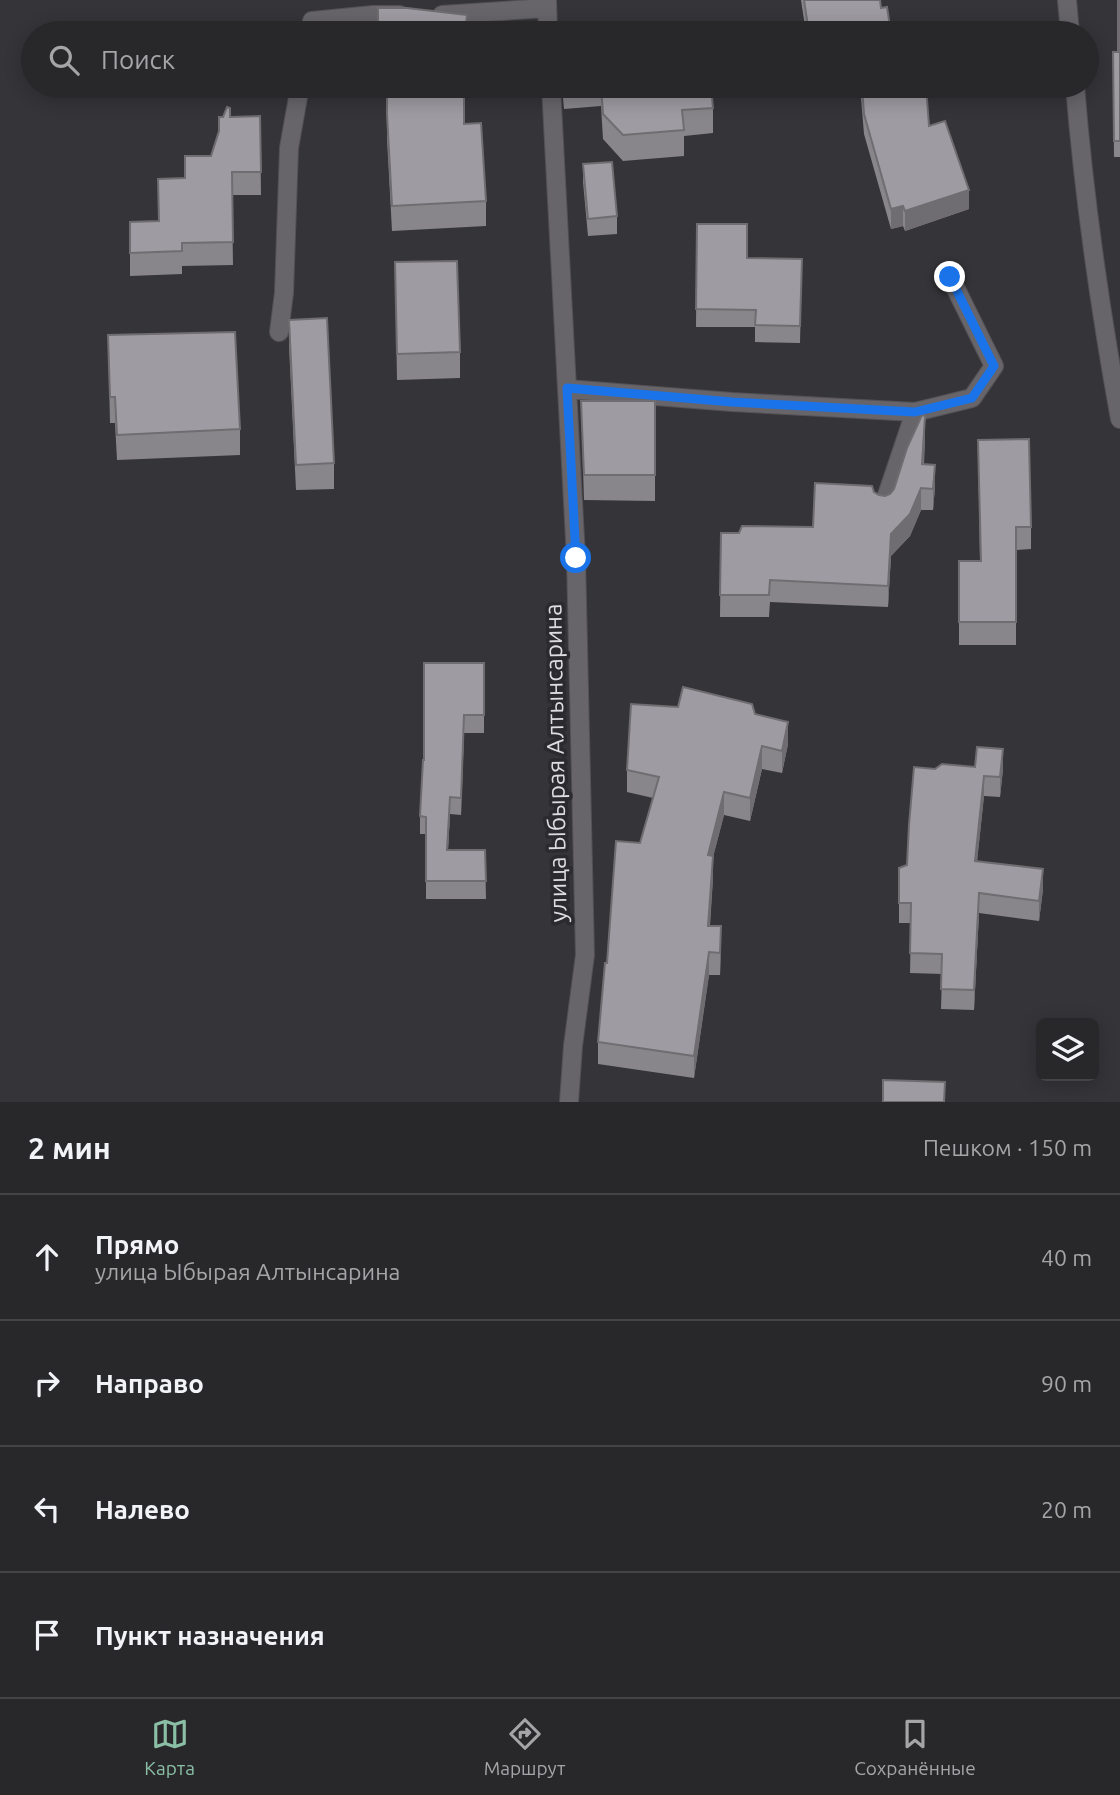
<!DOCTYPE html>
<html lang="ru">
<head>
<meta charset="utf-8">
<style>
  :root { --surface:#28272a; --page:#343336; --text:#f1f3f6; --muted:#a5a5a8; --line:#444447; --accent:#8abfa5 }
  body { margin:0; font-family:Ubuntu,sans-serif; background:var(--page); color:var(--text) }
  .controls { position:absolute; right:21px; bottom:21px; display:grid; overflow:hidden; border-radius:10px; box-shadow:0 4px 18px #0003 }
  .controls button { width:63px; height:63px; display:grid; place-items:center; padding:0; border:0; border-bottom:2px solid var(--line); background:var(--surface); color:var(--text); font:35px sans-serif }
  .stop { position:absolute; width:21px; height:21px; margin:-16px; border:5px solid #1a73e8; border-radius:50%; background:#fff }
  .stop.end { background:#1a73e8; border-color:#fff; box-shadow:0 2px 7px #0008 }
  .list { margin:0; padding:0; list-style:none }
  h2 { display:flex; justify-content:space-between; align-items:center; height:91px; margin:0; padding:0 28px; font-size:30px }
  h2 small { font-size:23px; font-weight:400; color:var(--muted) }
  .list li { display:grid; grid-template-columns:46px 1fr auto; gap:21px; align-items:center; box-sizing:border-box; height:126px; padding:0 28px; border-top:2px solid var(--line) }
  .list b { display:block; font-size:26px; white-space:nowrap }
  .list p { margin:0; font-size:23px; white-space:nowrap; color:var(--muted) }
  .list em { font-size:23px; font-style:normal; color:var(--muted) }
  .icon { flex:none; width:38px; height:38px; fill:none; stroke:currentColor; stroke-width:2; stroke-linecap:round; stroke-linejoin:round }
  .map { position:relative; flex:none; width:1120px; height:1102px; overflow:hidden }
  .search { position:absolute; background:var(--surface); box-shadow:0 4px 18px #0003; left:21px; right:21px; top:21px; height:77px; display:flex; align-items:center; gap:18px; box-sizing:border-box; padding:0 24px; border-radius:38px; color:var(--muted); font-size:26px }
  .sheet { height:595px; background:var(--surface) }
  nav { display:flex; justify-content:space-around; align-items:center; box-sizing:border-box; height:98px; border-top:2px solid var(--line); background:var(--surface); font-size:19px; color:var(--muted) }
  nav a { display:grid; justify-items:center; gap:4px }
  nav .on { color:var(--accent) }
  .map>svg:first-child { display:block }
</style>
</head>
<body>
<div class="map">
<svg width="1120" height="1102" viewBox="0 0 1120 1102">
  <rect width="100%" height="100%" fill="#353438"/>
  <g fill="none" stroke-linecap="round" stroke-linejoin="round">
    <defs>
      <path id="minor" d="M 547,0 L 548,33
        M 1067,0 L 1070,33
        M 442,15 L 547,8
        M 310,33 L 312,21 L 373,15 L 400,15
        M 551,86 L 576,558 L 585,955 L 573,1046 L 569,1102
        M 1075,86 C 1084,197 1100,309 1120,419
        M 279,332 L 284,293 L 289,148 L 300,86
        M 567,389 L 732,402 L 915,412 L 972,398 L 994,366 L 950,277
        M 883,507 L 915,412"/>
    </defs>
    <use href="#minor" stroke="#535155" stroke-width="20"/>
    <use href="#minor" stroke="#67656a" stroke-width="18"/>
  </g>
  <path fill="#88868b" d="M 801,0 L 880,0 L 881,8 L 891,33 L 806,33 Z
    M 1120,0 L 1120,157 L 1114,157 L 1113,52 L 1118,52 Z
    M 387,86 L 464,124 L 486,201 L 486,226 L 392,231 L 387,139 Z
    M 562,86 L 711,86 L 713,108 L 713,133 L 684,136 L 684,156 L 623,161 L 603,139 L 601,106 L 564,109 Z
    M 860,86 L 926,86 L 929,126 L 969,209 L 905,231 L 903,226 L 891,229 L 864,134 Z
    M 260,116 L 261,195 L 232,195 L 233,265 L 182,266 L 182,274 L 130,276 L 130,222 L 158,222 L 158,179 L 185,178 L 211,156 L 230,117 Z
    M 583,164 L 617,216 L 617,234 L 588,236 L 583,182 Z
    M 697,224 L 747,258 L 802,259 L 800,343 L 755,342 L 755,327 L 696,327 Z
    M 395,262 L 460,352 L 460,378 L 397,380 Z
    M 289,320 L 334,463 L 334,489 L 296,490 L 289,346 Z
    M 108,335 L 240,429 L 240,455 L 117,460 L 115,423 L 110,423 Z
    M 581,401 L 655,401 L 655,501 L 584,500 Z
    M 925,438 L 924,464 L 935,487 L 933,510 L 921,510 L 910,536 L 891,556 L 888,607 L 770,602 L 769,617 L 720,617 L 721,533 L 739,533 L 813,527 L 874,492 L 879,495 L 885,496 L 890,494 Z
    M 978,440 L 1031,527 L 1031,549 L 1016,550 L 1016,645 L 959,645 L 959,561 L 980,561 Z
    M 484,663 L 484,733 L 464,733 L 461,815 L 450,814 L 448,850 L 485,850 L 486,899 L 426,899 L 426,834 L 420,834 L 420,816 L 424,760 Z
    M 755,714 L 788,744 L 782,773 L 762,769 L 750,821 L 724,815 L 713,857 L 713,878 L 710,926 L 721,948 L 720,975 L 709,975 L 694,1078 L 598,1064 L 598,1042 L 607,963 L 653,798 L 627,792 L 627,770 Z
    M 975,767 L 1003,769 L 1000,797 L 984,796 L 977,861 L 1043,889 L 1039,921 L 979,913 L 974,1010 L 941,1009 L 942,974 L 910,973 L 911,923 L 899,923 L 899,903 L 907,865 L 935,769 Z"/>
  <path fill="#6f6d71" d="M 969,190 L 969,209 L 905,231 L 905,211 Z
    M 903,206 L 903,226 L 891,229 L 891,209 Z
    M 925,416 L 925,438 L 922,486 L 922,464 Z
    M 935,465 L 935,487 L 933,510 L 933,489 Z
    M 921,488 L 921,510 L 910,536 L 891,556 L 888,607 L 888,586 L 891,534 Z
    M 464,715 L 464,733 L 461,815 L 461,798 Z
    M 788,722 L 788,744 L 782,773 L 782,751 Z
    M 762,746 L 762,769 L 750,821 L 750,798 Z
    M 1003,749 L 1003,769 L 1000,797 L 1000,777 Z
    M 984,776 L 984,796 L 975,881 L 975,861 Z
    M 724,792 L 724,815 L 713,857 L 713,878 L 708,948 L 708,855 Z
    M 450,797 L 450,814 L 447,868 L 447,850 Z
    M 1043,869 L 1043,889 L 1039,921 L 1039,901 Z
    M 979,893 L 979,913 L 974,1010 L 974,990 Z
    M 721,926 L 721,948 L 720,975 L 720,953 Z
    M 709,952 L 709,975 L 694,1078 L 694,1056 Z"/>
  <path fill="#9e9ca2" stroke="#6f6d71" stroke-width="2" d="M 804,0 L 880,0 L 881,8 L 887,7 L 891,33 L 809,33 Z
    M 1118,0 L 1120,0 L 1120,141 L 1114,141 L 1113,52 L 1118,52 Z
    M 378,8 L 407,8 L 467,15 L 465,33 L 371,33 L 371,28 L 378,29 Z
    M 387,86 L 464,86 L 464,124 L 481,123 L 486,201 L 392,206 L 387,114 Z
    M 601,86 L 711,86 L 713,108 L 682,110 L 684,130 L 623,135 L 603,114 Z
    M 862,86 L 926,86 L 929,126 L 945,121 L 969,190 L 905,211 L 903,206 L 891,209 L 864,114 Z
    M 227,107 L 230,108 L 230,117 L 260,116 L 261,172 L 232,172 L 233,242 L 182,243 L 182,251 L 130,253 L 130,222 L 159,221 L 158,179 L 185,178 L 185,156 L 211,156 L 219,131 L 219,117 L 223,117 Z
    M 612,162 L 617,216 L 588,219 L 583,164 Z
    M 697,224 L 747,224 L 747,258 L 802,259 L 800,326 L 755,325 L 756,310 L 696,309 Z
    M 457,261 L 460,352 L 397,354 L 395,262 Z
    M 327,318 L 334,463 L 296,465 L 289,320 Z
    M 235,332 L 240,429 L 117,435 L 115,397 L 110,397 L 108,335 Z
    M 581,401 L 655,401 L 655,475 L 584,475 Z
    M 922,415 L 925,416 L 922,464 L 935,465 L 933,489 L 921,488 L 910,514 L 891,534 L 888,586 L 770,580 L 769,595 L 720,595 L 721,533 L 739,533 L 742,526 L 813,527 L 815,483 L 872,486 L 874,492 L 879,495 L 885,496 L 890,494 L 894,489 L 907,448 Z
    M 1029,439 L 1031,527 L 1016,527 L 1016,622 L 959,622 L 959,561 L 981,561 L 978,440 Z
    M 424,663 L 484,663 L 484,715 L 464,715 L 461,798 L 450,797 L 447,850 L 485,850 L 486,881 L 426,881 L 426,817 L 420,816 L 423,760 L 424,760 Z
    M 683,687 L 752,704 L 755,714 L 788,722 L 782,751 L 762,746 L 750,798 L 724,792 L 708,855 L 713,856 L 708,926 L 721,926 L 720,953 L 709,952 L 694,1056 L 598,1042 L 605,963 L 607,963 L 616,841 L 640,843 L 659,777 L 627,770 L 631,704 L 678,707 Z
    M 977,747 L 1003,749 L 1000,777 L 984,776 L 975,861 L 1043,869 L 1039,901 L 979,893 L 974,990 L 941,989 L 942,954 L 910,953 L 911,903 L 899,903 L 899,868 L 907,865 L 909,825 L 914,767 L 935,769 L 942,764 L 975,767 Z
    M 883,1080 L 945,1082 L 944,1102 L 883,1102 Z"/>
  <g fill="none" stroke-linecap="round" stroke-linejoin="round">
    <path stroke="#1a73e8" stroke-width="9" d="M 576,558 L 567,388 L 732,402 L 915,412 L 972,398 L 994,366 L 950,277"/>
  </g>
  <g text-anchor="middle" stroke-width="7" stroke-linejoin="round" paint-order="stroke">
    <g font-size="24" fill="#dddcdf" stroke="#2b2a2e">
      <text transform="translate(556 763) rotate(-91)" y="8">улица Ыбырая Алтынсарина</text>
    </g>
  </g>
</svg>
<div class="controls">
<button><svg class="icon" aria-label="layers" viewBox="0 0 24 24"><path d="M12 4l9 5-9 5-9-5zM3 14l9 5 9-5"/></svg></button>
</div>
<div class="stop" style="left:576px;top:558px"></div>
<div class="stop end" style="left:950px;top:277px"></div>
<div class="search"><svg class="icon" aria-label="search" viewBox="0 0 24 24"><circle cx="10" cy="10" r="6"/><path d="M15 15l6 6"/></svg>Поиск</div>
</div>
<section class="sheet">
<h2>2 мин<small>Пешком · 150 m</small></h2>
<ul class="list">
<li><svg class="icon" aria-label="ahead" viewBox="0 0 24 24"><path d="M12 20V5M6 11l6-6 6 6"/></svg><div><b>Прямо</b><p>улица Ыбырая Алтынсарина</p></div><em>40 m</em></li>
<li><svg class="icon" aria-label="right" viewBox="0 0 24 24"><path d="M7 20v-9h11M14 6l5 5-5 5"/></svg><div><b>Направо</b></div><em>90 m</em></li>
<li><svg class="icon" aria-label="left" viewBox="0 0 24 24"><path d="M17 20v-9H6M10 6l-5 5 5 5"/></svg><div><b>Налево</b></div><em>20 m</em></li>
<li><svg class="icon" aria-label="arrive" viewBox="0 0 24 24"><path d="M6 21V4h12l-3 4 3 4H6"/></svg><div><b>Пункт назначения</b></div></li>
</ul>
</section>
<nav>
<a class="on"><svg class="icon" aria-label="map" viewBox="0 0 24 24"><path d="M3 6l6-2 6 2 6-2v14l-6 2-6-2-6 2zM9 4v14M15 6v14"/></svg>Карта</a>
<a><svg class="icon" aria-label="directions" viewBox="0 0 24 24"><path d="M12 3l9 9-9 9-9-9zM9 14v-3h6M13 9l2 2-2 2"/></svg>Маршрут</a>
<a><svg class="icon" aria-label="saved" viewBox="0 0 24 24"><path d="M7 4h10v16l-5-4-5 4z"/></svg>Сохранённые</a>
</nav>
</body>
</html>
